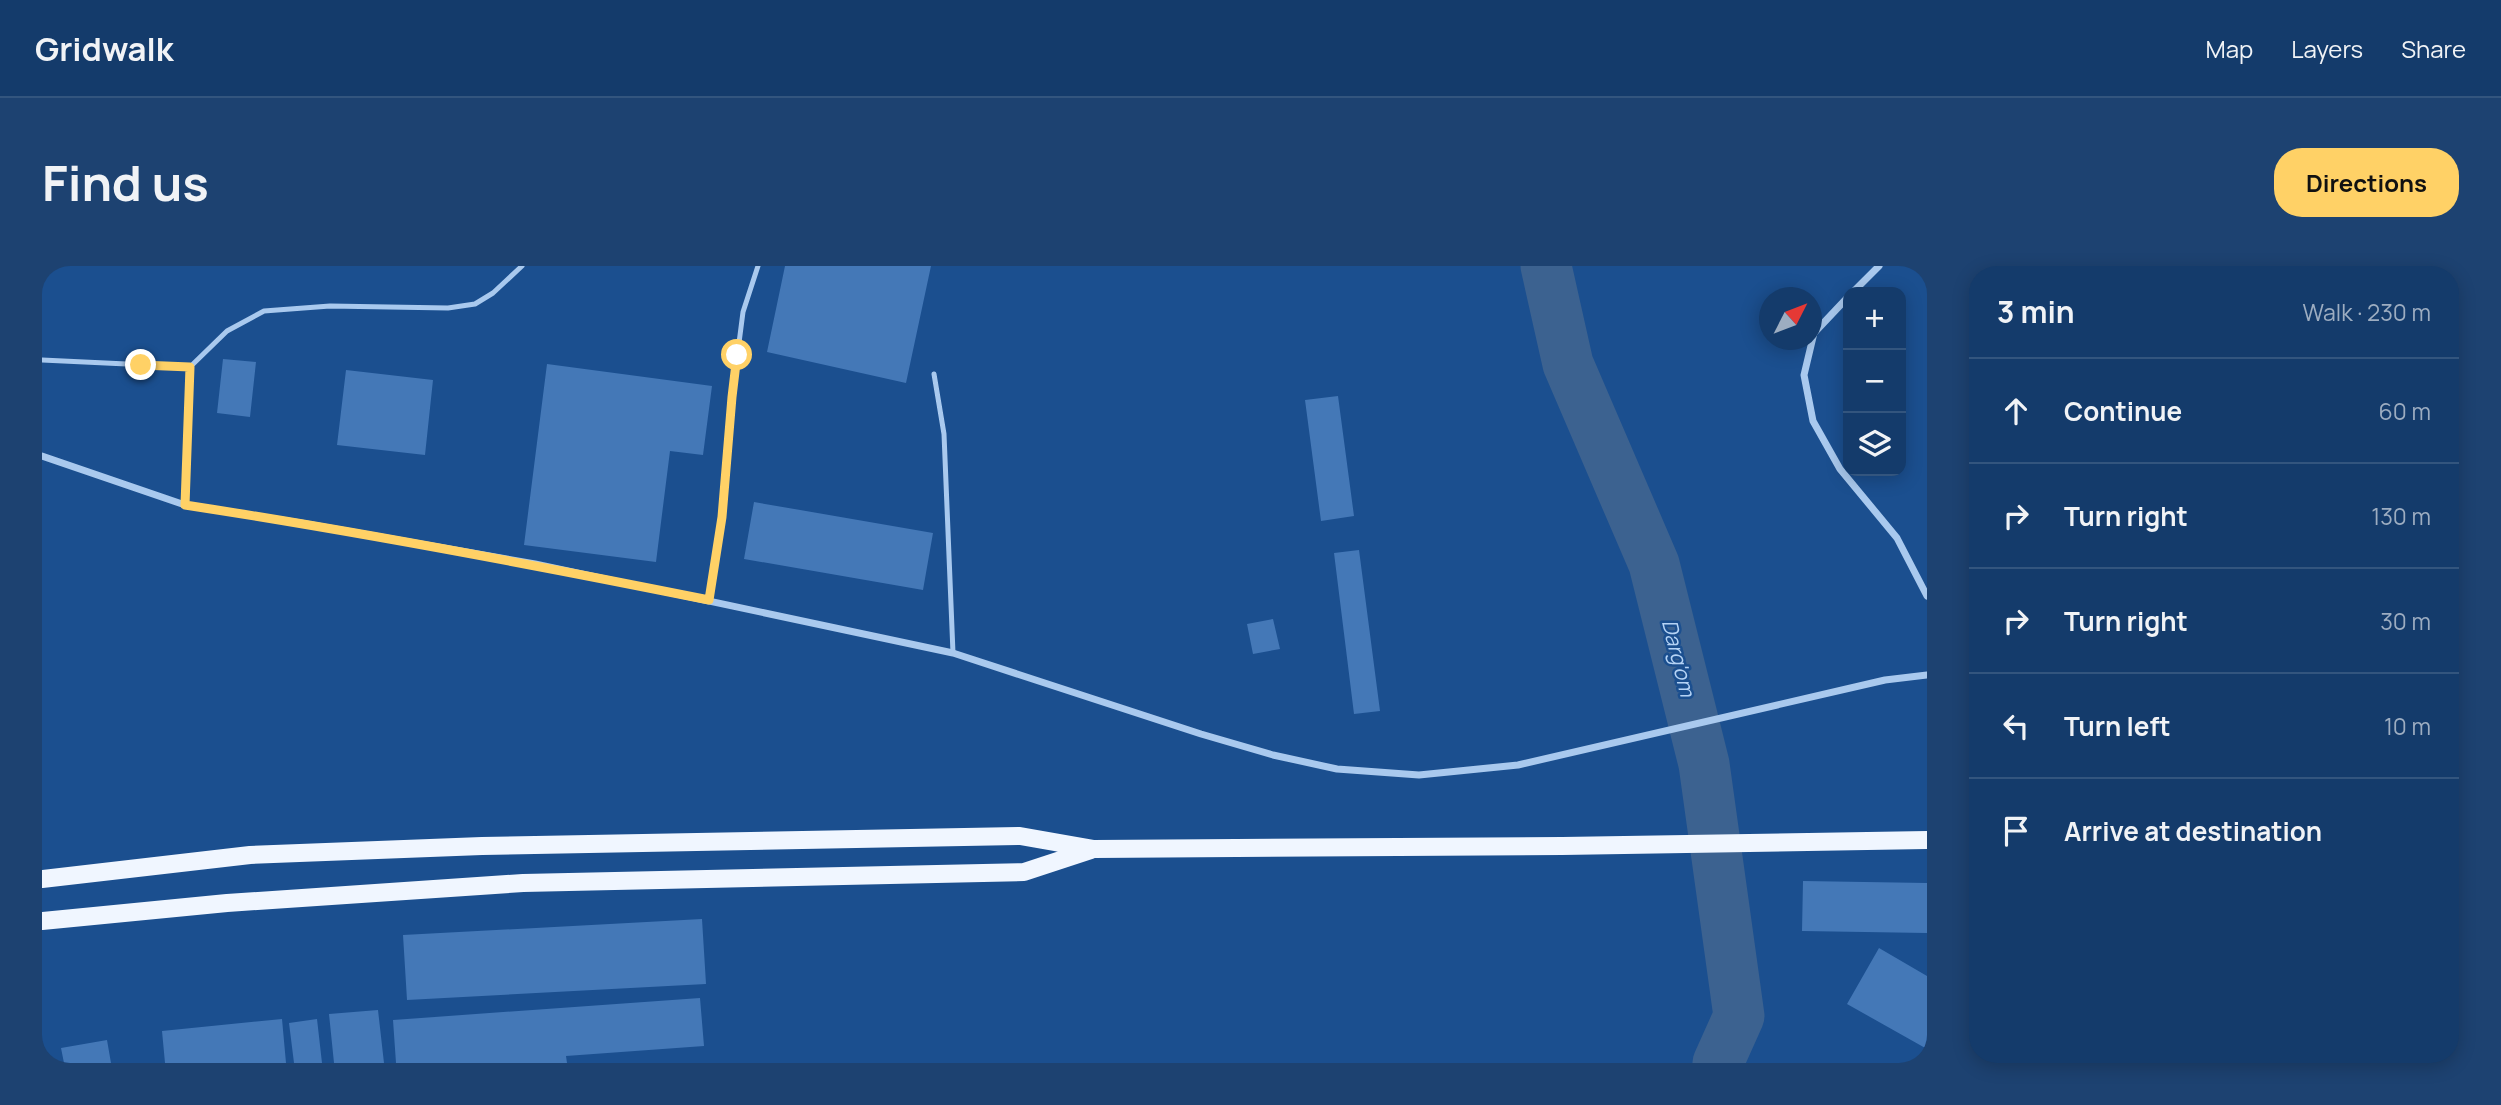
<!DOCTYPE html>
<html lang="en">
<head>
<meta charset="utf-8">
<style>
  :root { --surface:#143b6b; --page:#1d4271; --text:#f1f3f6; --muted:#9dadc1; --line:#33557e; --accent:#ffd166 }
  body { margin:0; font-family:Manrope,sans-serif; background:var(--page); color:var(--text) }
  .controls { position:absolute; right:21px; top:21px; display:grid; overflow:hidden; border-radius:14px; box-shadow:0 4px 18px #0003 }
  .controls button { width:63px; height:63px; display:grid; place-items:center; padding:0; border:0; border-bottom:2px solid var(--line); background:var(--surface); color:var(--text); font:35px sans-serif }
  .compass { position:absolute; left:1717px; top:21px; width:63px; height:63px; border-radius:50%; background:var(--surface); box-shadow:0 4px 18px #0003; rotate:48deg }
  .stop { position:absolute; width:21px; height:21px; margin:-16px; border:5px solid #ffd166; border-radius:50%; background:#fff }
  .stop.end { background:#ffd166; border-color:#fff; box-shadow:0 2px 7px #0008 }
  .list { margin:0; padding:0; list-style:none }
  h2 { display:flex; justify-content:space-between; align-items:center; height:91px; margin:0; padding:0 28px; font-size:30px }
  h2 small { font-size:23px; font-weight:400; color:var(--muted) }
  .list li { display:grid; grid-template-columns:46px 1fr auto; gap:21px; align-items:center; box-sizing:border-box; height:105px; padding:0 28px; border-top:2px solid var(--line) }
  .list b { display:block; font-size:26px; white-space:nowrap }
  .list em { font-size:23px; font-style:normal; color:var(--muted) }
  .icon { flex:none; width:38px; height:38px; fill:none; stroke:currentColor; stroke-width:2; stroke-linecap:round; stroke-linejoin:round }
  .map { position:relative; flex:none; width:1885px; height:797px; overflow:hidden; border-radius:28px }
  header { display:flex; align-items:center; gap:42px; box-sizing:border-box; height:98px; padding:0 35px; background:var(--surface); border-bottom:2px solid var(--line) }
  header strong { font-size:33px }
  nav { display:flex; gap:38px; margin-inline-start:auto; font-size:24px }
  .intro { display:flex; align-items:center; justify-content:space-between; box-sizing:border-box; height:168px; padding:0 42px }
  h1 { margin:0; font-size:49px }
  .button { padding:18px 32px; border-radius:28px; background:var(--accent); color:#111; font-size:24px; font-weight:700 }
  main { display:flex; gap:42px; padding:0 42px }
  aside { flex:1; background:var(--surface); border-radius:28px; box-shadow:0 4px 18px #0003 }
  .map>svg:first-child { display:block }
</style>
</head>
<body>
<header>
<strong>Gridwalk</strong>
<nav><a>Map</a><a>Layers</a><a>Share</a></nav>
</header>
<div class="intro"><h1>Find us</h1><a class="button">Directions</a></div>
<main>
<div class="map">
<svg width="1885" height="797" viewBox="0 0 1885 797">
  <rect width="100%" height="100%" fill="#1b4f8f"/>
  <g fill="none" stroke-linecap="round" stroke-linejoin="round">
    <path stroke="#3c6290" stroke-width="51" d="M 1504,0 L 1526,98 L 1612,298 L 1662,498 L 1697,750 L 1676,797"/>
  </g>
  <path fill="#4478b7" d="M 743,0 L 889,0 L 864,117 L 725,86 Z
    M 181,93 L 214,96 L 208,151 L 175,147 Z
    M 505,98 L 670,120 L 661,189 L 628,185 L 614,296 L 482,279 Z
    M 304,104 L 391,114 L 383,189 L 295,179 Z
    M 1296,130 L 1312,250 L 1279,255 L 1263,134 Z
    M 712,236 L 891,267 L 881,324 L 702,293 Z
    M 1317,284 L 1338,445 L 1312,448 L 1292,287 Z
    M 1231,353 L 1238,383 L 1211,388 L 1205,358 Z
    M 1761,615 L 1885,617 L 1885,667 L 1760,665 Z
    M 660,653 L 664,718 L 365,734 L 361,669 Z
    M 1837,682 L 1885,710 L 1885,783 L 1805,738 Z
    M 658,732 L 662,780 L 524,790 L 525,797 L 354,797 L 351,754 Z
    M 336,744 L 342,797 L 292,797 L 287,748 Z
    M 240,753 L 244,797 L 123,797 L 120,765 Z
    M 275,753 L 280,797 L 252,797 L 247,757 Z
    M 65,774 L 69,797 L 22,797 L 19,782 Z"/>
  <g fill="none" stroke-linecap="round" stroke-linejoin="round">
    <path stroke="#a9c9ee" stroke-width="5" d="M 0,94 L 148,101 L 185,65 L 222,45 L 288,40 L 406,42 L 433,38 L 451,27 L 480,0
      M 892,108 L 902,168 L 911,387
      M 143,239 L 148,101
      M 667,334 L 680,251 L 690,131 L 701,46 L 716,0"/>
    <path stroke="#a9c9ee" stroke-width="7" d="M 1811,26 L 1837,0
      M 1806,31 L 1772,67 L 1762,109 L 1771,155 L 1798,203 L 1855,272 L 1885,330
      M 0,190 L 143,239 L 259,257 L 493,298 L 911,387 L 1159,468 L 1231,489 L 1295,503 L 1377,509 L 1476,499 L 1843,414 L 1885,409"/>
    <path stroke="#f0f6ff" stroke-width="18" d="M 0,613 L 208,589 L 440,580 L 978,570 L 1052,583 L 1520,580 L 1885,574
      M 0,655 L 185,637 L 481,617 L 982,606 L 1049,584"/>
  </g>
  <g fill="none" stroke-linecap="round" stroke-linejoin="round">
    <path stroke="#ffd166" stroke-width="9" d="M 99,99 L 148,101 L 143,239 C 319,266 493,299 667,334 L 680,251 L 690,131 L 695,89"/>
  </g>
  <g text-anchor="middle" stroke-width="5" stroke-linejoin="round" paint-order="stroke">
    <g font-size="21" font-style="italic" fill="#b5d3f5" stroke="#1b4f8f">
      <text transform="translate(1636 392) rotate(76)" y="7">Darg'om</text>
    </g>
  </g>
</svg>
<div class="controls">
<button>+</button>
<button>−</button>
<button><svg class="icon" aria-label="layers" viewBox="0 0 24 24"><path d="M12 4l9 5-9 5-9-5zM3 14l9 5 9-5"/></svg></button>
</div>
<svg class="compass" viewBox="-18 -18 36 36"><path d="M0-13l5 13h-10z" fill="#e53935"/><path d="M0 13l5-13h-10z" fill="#9dadc1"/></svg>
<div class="stop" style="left:695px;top:89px"></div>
<div class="stop end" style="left:99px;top:99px"></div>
</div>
<aside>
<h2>3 min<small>Walk · 230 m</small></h2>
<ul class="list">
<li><svg class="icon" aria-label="ahead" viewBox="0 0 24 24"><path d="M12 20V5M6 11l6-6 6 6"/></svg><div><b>Continue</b></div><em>60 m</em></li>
<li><svg class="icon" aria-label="right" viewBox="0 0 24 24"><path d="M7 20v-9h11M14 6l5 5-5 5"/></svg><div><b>Turn right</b></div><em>130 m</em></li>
<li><svg class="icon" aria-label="right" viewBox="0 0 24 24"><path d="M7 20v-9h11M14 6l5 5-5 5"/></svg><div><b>Turn right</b></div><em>30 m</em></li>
<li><svg class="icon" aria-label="left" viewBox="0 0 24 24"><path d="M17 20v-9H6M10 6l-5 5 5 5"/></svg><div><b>Turn left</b></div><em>10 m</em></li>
<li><svg class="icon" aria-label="arrive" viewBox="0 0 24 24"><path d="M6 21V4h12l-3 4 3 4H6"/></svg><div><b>Arrive at destination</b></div></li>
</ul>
</aside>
</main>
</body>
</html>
